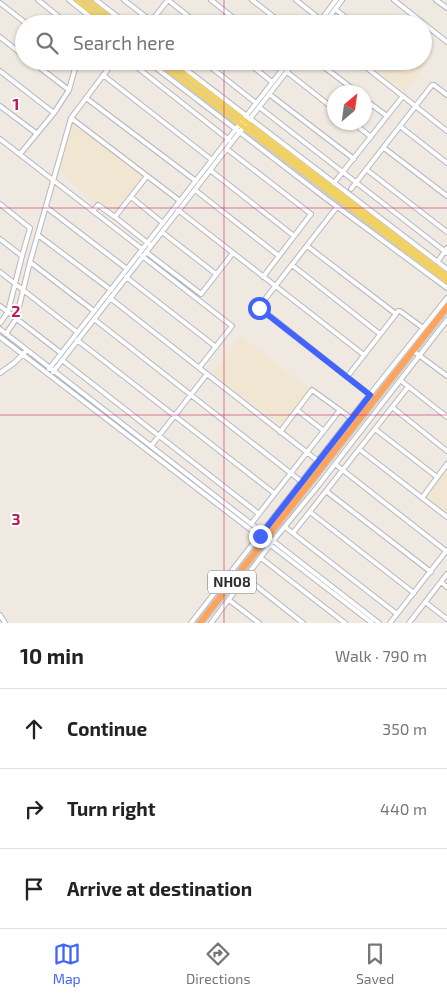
<!DOCTYPE html>
<html lang="en">
<head>
<meta charset="utf-8">
<style>
  :root { --surface:#fff; --page:#f2f2f2; --text:#222; --muted:#767676; --line:#e0e0e0; --accent:#4264fb }
  body { margin:0; font-family:"Exo 2",sans-serif; background:var(--page); color:var(--text) }
  .compass { position:absolute; left:327px; top:85px; width:45px; height:45px; border-radius:50%; background:var(--surface); box-shadow:0 1px 4px #0004; rotate:29deg }
  .stop { position:absolute; width:15px; height:15px; margin:-11px; border:4px solid #4264fb; border-radius:50%; background:#fff }
  .stop.end { background:#4264fb; border-color:#fff; box-shadow:0 1px 5px #0008 }
  .list { margin:0; padding:0; list-style:none }
  h2 { display:flex; justify-content:space-between; align-items:center; height:65px; margin:0; padding:0 20px; font-size:21px }
  h2 small { font-size:16px; font-weight:400; color:var(--muted) }
  .list li { display:grid; grid-template-columns:32px 1fr auto; gap:15px; align-items:center; box-sizing:border-box; height:80px; padding:0 20px; border-top:1px solid var(--line) }
  .list b { display:block; font-size:19px; white-space:nowrap }
  .list em { font-size:16px; font-style:normal; color:var(--muted) }
  .icon { flex:none; width:28px; height:28px; fill:none; stroke:currentColor; stroke-width:2; stroke-linecap:round; stroke-linejoin:round }
  .map { position:relative; flex:none; width:447px; height:623px; overflow:hidden }
  .search { position:absolute; background:var(--surface); box-shadow:0 1px 4px #0004; left:15px; right:15px; top:15px; height:55px; display:flex; align-items:center; gap:12px; box-sizing:border-box; padding:0 18px; border-radius:28px; color:var(--muted); font-size:19px }
  .sheet { height:305px; background:var(--surface) }
  nav { display:flex; justify-content:space-around; align-items:center; box-sizing:border-box; height:70px; border-top:1px solid var(--line); background:var(--surface); font-size:14px; color:var(--muted) }
  nav a { display:grid; justify-items:center; gap:2px }
  nav .on { color:var(--accent) }
  .map>svg:first-child { display:block }
</style>
</head>
<body>
<div class="map">
<svg width="447" height="623" viewBox="0 0 447 623">
  <rect width="100%" height="100%" fill="#efe9e1"/>
  <path fill="#f0e6d1" d="M 423,60 L 427,62 L 405,92 L 374,68 L 380,61 L 423,61 Z
    M 72,120 L 145,177 L 113,220 L 59,170 Z
    M 241,336 L 310,390 L 282,427 L 212,373 Z
    M 447,468 L 447,514 L 425,497 Z"/>
  <g fill="none" stroke-linecap="round" stroke-linejoin="round">
    <defs>
      <path id="minor" d="M 38,0 L 68,24
        M 69,0 L 99,24
        M 96,0 L 127,24
        M 124,0 L 155,24
        M 168,0 L 198,24
        M 211,0 L 241,24
        M 252,0 L 283,24
        M 296,0 L 321,20
        M 394,0 L 447,42
        M 436,0 L 447,8
        M 0,3 L 27,24
        M 335,9 L 354,24
        M 149,24 L 168,0
        M 318,24 L 336,0
        M 324,24 L 342,0
        M 0,37 L 24,56
        M 31,61 L 69,90
        M 129,61 L 229,140
        M 147,61 L 324,197 L 447,288
        M 175,61 L 447,269
        M 203,61 L 256,103
        M 246,61 L 272,82
        M 316,61 L 357,92
        M 358,61 L 447,131
        M 370,70 L 377,61
        M 0,71 L 54,113
        M 287,72 L 334,109
        M 103,75 L 212,160
        M 269,94 L 354,159
        M 86,98 L 196,181
        M 364,99 L 387,116
        M 0,106 L 36,133
        M 259,107 L 447,253
        M 71,118 L 180,201
        M 352,122 L 371,137
        M 401,127 L 447,163
        M 0,139 L 142,249
        M 384,148 L 447,196
        M 227,149 L 311,214 L 263,277
        M 20,154 L 54,113 L 69,90 L 77,61
        M 210,170 L 294,236
        M 367,170 L 447,232
        M 147,176 L 115,217 L 149,244
        M 334,183 L 403,96
        M 351,189 L 432,85 L 434,85 L 447,95
        M 195,190 L 279,256
        M 131,197 L 163,223
        M 0,204 L 30,228 L 22,256 L 8,312 L 0,323
        M 46,207 L 127,269
        M 337,207 L 259,307 L 370,395
        M 178,210 L 364,355
        M 93,211 L 98,205 L 115,217
        M 162,232 L 216,274
        M 38,235 L 111,290
        M 0,239 L 22,256
        M 307,246 L 396,314 L 398,311 L 400,311 L 423,328
        M 146,252 L 201,294 L 233,253
        M 142,256 L 232,326 L 199,368
        M 438,261 L 447,248
        M 30,262 L 94,311
        M 292,265 L 380,334
        M 0,272 L 77,332
        M 126,277 L 216,347
        M 110,298 L 318,461
        M 0,306 L 61,353
        M 94,319 L 302,482
        M 0,329 L 379,623
        M 6,334 L 16,319 L 30,262 L 71,118 L 114,61
        M 0,337 L 372,623
        M 77,340 L 274,493
        M 416,353 L 447,376
        M 62,360 L 259,514
        M 49,369 L 289,61
        M 53,372 L 295,61
        M 0,373 L 14,363 L 27,350
        M 347,377 L 396,314
        M 400,380 L 447,417
        M 392,407 L 447,451
        M 297,410 L 324,431
        M 375,429 L 437,477
        M 280,432 L 312,390 L 351,418
        M 151,446 L 207,374
        M 359,449 L 447,517
        M 335,464 L 446,551
        M 326,491 L 431,572
        M 422,498 L 447,464
        M 310,512 L 414,593
        M 251,524 L 340,410
        M 285,527 L 397,614
        M 293,533 L 408,387
        M 261,558 L 345,623
        M 246,578 L 303,623
        M 441,582 L 447,587
        M 229,600 L 259,623
        M 425,602 L 447,619
        M 0,615 L 5,623
        M 191,623 L 351,418 L 447,298
        M 211,623 L 273,541 L 318,486 L 447,320
        M 390,623 L 447,550
        M 409,623 L 447,574"/>
      <path id="major" d="M 77,0 L 108,24
        M 87,0 L 118,24
        M 157,61 L 447,281
        M 167,61 L 447,276"/>
      <path id="highway" d="M 200,623 L 447,307"/>
    </defs>
    <use href="#minor" stroke="#b4b7c1" stroke-width="6"/>
    <use href="#major" stroke="#c9c9c9" stroke-width="8"/>
    <use href="#highway" stroke="#c9c9c9" stroke-width="9"/>
    <use href="#minor" stroke="#fff" stroke-width="4"/>
    <use href="#major" stroke="#f2d163" stroke-width="5"/>
    <use href="#highway" stroke="#ffa35c" stroke-width="6"/>
  </g>
  <g fill="none" stroke-linecap="round" stroke-linejoin="round">
    <path stroke="#4264fb" stroke-width="6" d="M 259,308 L 370,395 L 260,536"/>
  </g>
  <path fill="none" stroke="#c2185b" stroke-width="1" stroke-opacity="0.55" d="M 224,0 L 224,24M 224,61 L 224,623M 0,208 L 447,208M 0,415 L 447,415"/>
  <g text-anchor="middle" stroke-width="4" stroke-linejoin="round" paint-order="stroke">
    <rect fill="#fff" stroke="#6d6d6d" stroke-width="1" x="208" y="570.5" width="48" height="23" rx="4"/>
    <g font-size="14" font-weight="bold" fill="#2e2e2e">
      <text x="232" y="587">NH08</text>
    </g>
  </g>
  <g font-size="16" text-anchor="middle" font-weight="bold" fill="#c2185b" stroke="#fff" stroke-width="4" stroke-linejoin="round" paint-order="stroke">
    <text x="16" y="110">1</text>
    <text x="16" y="317">2</text>
    <text x="16" y="525">3</text>
  </g>
</svg>
<svg class="compass" viewBox="-18 -18 36 36"><path d="M0-13l5 13h-10z" fill="#e53935"/><path d="M0 13l5-13h-10z" fill="#767676"/></svg>
<div class="stop" style="left:259px;top:308px"></div>
<div class="stop end" style="left:260px;top:536px"></div>
<div class="search"><svg class="icon" aria-label="search" viewBox="0 0 24 24"><circle cx="10" cy="10" r="6"/><path d="M15 15l6 6"/></svg>Search here</div>
</div>
<section class="sheet">
<h2>10 min<small>Walk · 790 m</small></h2>
<ul class="list">
<li><svg class="icon" aria-label="ahead" viewBox="0 0 24 24"><path d="M12 20V5M6 11l6-6 6 6"/></svg><div><b>Continue</b></div><em>350 m</em></li>
<li><svg class="icon" aria-label="right" viewBox="0 0 24 24"><path d="M7 20v-9h11M14 6l5 5-5 5"/></svg><div><b>Turn right</b></div><em>440 m</em></li>
<li><svg class="icon" aria-label="arrive" viewBox="0 0 24 24"><path d="M6 21V4h12l-3 4 3 4H6"/></svg><div><b>Arrive at destination</b></div></li>
</ul>
</section>
<nav>
<a class="on"><svg class="icon" aria-label="map" viewBox="0 0 24 24"><path d="M3 6l6-2 6 2 6-2v14l-6 2-6-2-6 2zM9 4v14M15 6v14"/></svg>Map</a>
<a><svg class="icon" aria-label="directions" viewBox="0 0 24 24"><path d="M12 3l9 9-9 9-9-9zM9 14v-3h6M13 9l2 2-2 2"/></svg>Directions</a>
<a><svg class="icon" aria-label="saved" viewBox="0 0 24 24"><path d="M7 4h10v16l-5-4-5 4z"/></svg>Saved</a>
</nav>
</body>
</html>
